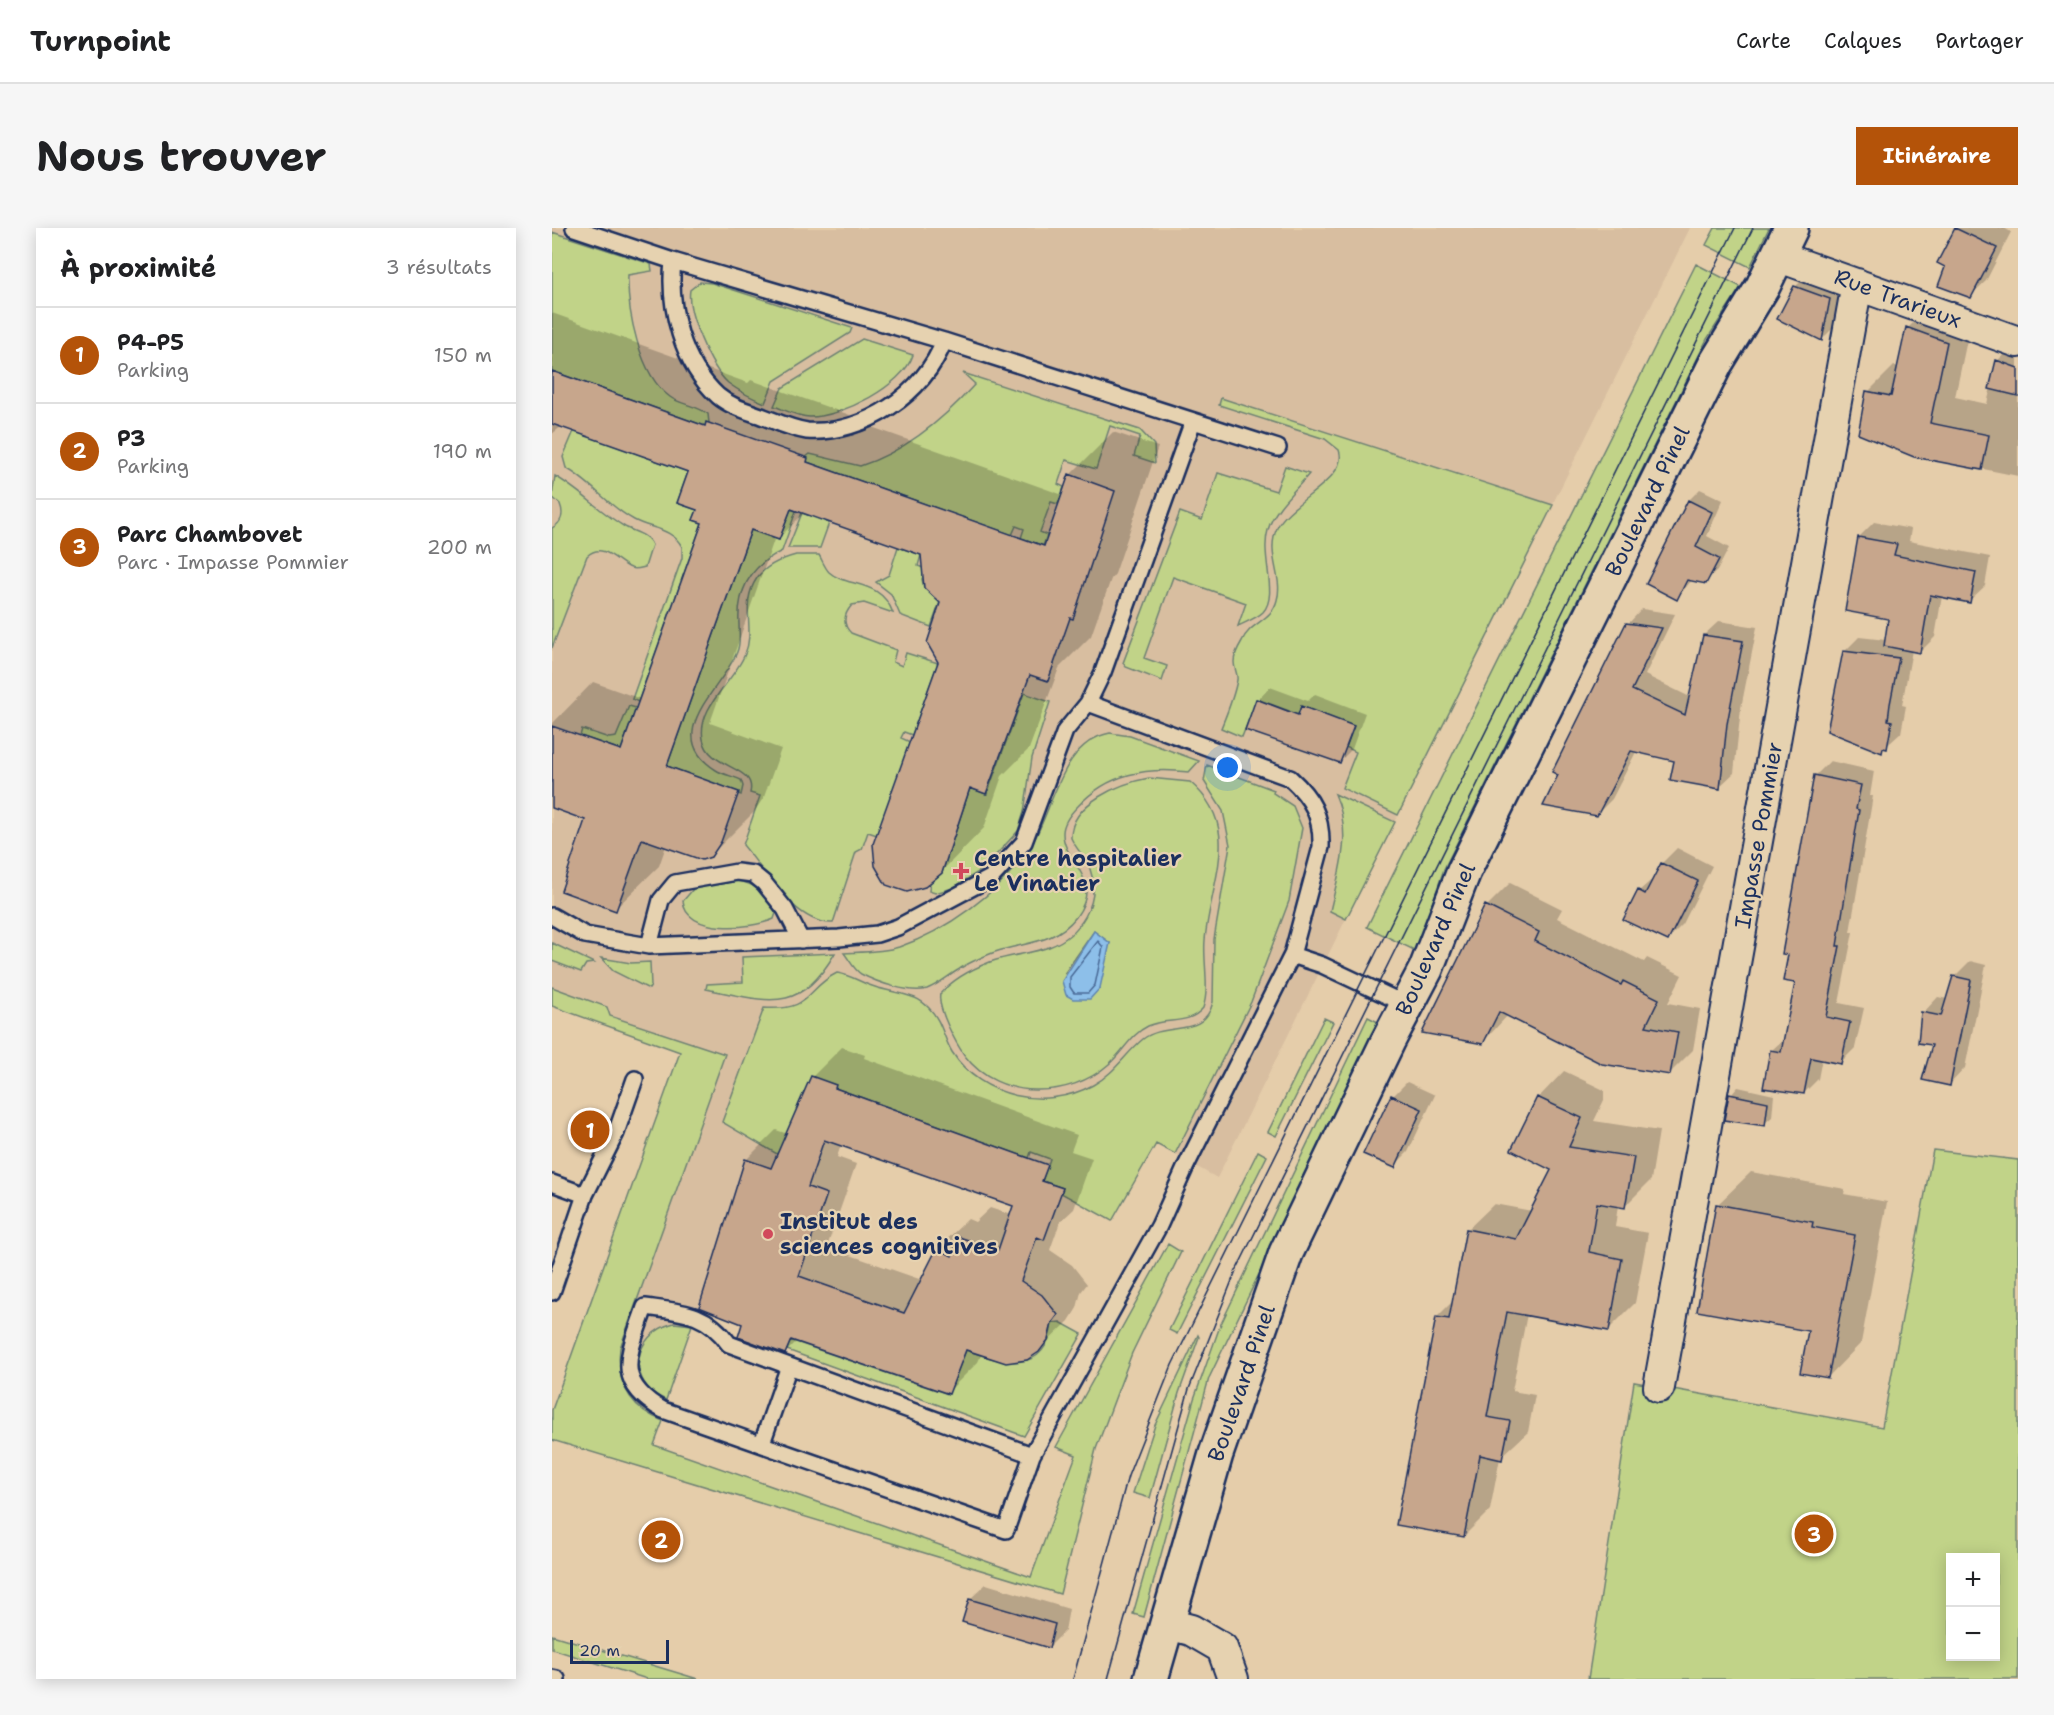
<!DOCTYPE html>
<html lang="fr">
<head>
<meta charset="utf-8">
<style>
  :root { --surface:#fff; --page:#f6f6f6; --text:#202124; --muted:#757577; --line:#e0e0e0; --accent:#b45309 }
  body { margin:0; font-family:"Shantell Sans",sans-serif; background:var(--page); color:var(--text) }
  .controls { position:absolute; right:18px; bottom:18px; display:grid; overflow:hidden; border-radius:0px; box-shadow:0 3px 15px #0003 }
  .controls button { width:54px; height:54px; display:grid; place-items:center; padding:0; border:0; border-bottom:2px solid var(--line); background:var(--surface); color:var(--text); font:30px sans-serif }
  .scale { position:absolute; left:18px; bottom:15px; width:99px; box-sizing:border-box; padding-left:6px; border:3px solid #1b2f5e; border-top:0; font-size:16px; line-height:21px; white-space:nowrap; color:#1b2f5e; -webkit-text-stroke:4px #e6d2b0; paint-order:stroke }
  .you { position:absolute; left:676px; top:540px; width:21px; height:21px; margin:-15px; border:4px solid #fff; border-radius:50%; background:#1a73e8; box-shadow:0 0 0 9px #1a73e833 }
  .badge { display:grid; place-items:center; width:39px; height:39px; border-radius:50%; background:var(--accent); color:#fff; font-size:20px; font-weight:700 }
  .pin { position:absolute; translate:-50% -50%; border:3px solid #fff; box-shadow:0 2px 6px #0006 }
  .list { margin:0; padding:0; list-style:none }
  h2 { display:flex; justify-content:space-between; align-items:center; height:78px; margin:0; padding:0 24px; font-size:26px }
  h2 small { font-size:20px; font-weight:400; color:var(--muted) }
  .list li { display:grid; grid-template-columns:39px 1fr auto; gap:18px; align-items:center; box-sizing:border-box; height:96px; padding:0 24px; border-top:2px solid var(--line) }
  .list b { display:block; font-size:22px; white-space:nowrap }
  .list p { margin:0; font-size:20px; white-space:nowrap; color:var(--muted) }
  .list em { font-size:20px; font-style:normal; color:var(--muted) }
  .map { position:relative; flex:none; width:1466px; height:1451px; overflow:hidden; border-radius:0px }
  header { display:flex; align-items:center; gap:36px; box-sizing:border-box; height:84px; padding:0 30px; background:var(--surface); border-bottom:2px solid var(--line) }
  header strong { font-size:28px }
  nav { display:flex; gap:33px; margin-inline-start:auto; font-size:21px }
  .intro { display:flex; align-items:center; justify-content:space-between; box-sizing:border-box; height:144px; padding:0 36px }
  h1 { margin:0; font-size:42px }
  .button { padding:15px 27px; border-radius:0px; background:var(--accent); color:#fff; font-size:21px; font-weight:700 }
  main { display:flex; gap:36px; padding:0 36px }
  aside { flex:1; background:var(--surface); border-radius:0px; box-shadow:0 3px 15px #0003 }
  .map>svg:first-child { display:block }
</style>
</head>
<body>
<header>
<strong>Turnpoint</strong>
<nav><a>Carte</a><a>Calques</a><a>Partager</a></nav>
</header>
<div class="intro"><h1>Nous trouver</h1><a class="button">Itinéraire</a></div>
<main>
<aside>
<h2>À proximité<small>3 résultats</small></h2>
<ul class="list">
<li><span class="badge">1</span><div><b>P4-P5</b><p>Parking</p></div><em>150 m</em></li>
<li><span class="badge">2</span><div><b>P3</b><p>Parking</p></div><em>190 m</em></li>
<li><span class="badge">3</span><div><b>Parc Chambovet</b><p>Parc · Impasse Pommier</p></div><em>200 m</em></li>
</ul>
</aside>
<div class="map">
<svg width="1466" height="1451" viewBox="0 0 1466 1451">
  <rect width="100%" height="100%" fill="#e5cdaa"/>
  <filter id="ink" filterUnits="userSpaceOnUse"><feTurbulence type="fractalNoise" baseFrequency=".0167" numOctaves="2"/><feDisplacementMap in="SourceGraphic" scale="12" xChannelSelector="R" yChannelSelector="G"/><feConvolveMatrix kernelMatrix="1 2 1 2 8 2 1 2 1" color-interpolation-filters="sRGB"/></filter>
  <g filter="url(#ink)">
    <path fill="#d8bea0" d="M 0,0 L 1138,0 L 665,950 L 604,916 L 560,993 L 509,965 L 511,960 L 490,953 L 498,931 L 479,924 L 477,930 L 283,860 L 220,940 L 193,932 L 147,1079 L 90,1239 L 0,1182 L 128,824 L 0,778 Z"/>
    <path fill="#c1d388" stroke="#6e8173" stroke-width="1.5" fill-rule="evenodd" d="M 1163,0 L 1217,0 L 1198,39 L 1154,17 Z
      M 0,4 L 99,36 L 100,43 L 76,47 C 75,82 87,147 118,169 C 129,177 144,177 156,186 L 157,195 L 153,198 L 0,143 Z
      M 1144,36 L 1189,59 L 1155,111 L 892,641 L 864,723 L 815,699 Z
      M 148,54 L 160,55 L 300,100 L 298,105 L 222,153 L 213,175 C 200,170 187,163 176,155 C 159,140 134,84 138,62 Z
      M 310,111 L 361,127 C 351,158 289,189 258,189 C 246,189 233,182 222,178 L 230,160 Z
      M 411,145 L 588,202 L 602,217 L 603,235 L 582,228 L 588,208 L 558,198 L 544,241 L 514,232 L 506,256 L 512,259 L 506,276 L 499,274 L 488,304 L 495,307 L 491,318 L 469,310 L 472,301 L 464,298 L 460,307 L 255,234 L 254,229 L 258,226 L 308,238 C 354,223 391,192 423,156 Z
      M 669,170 L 1001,277 L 846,587 L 790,560 L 804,524 L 794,519 L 801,499 L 749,479 L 744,492 L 737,483 L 705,471 L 690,509 L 669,500 C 675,485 682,469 685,452 C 686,445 682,441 682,434 C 682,428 687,418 690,413 C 698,394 720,393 725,372 C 732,349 713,326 725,300 C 737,273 798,251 787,222 L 773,211 L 667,177 Z
      M 22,203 L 136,244 L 125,275 L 145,282 L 141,292 L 150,295 L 86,474 L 80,471 L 130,330 L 130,319 C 121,300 98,301 82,292 C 56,278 39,254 14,240 L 11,229 Z
      M 733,238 L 757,246 C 743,263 722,280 716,302 C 708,328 727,367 711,384 C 705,390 694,394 686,398 L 694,375 L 621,349 L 592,430 L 615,438 L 610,453 L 574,439 L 571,435 L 628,284 L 650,292 L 666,245 L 724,263 Z
      M 3,248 C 29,263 48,284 73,299 C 82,304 96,306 100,317 L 93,339 C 89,340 82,342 79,340 C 65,335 52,313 35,328 L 0,420 L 0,300 C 10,295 12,286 8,276 L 0,269 Z
      M 239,281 L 244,283 L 230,323 C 199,337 185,362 187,396 C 187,406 189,414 185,424 C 171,460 107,506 164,542 C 172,547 181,548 189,552 L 191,558 L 189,567 L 115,538 L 199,302 L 227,312 Z
      M 250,285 L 277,295 L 268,320 L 236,320 Z
      M 346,319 L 369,327 L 366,338 L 374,341 L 370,351 L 372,360 L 389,371 L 379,399 L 348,387 L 339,366 L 324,354 L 337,347 Z
      M 244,327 L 267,327 C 270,332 273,340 277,344 C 294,360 328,350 341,385 L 312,375 L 300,377 C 292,386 290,396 299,405 L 344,422 L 341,434 L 350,438 L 354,425 L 386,435 L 360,507 L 352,504 L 349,510 L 358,514 L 325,607 L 316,604 L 310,621 L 304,624 L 281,695 C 244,697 213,643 191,617 L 208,568 L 198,565 C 205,537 157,542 151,511 C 145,478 182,454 193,426 C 204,400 187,377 205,350 C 214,337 229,331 244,327 Z
      M 472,465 L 498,474 L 480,530 L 472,584 L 466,603 L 431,641 L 401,660 L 383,665 L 377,663 L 378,655 L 390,645 L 418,560 L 435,566 Z
      M 77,478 L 84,480 L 69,522 L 28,508 L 30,501 L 57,510 L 64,509 Z
      M 558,505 L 578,508 L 647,533 L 637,544 C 594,539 557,545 526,578 C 519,585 511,595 511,605 C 511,635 553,649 524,689 C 503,716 472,714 443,724 C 430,729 417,734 406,742 C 396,748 386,757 375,761 C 358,766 324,754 309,746 C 302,742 297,731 292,725 C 310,724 330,724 347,719 C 394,703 446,665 475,624 C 501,588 506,515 558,505 Z
      M 655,537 L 722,562 L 721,565 L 741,578 L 750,600 L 737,673 L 699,774 L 623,926 L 604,916 L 560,993 L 509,965 L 511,960 L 490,953 L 498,931 L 479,924 L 477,930 L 283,860 L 225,926 L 170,894 L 212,780 C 262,783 252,761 285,745 C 297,746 311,756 323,759 C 336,763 350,765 363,770 C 368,772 373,776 377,780 C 390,793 391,809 400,824 C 429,870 494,883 541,857 C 562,846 573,826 591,811 C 615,793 652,811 661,774 L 662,711 L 678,617 L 671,583 L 652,553 Z
      M 597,550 L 638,554 C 692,600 658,653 653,712 C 651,733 658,760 651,780 C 636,798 616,789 596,798 C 579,806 571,824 557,836 C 518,871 447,873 413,828 C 404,816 385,780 388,766 C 400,752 420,741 438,734 C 457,727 478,726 497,719 C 527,708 550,674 538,641 C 534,630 524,621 519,610 C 518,575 569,555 597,550 ZM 542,703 L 558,715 L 512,746 Z
      M 783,566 L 843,594 L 794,691 L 778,683 C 787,643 801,606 783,566 Z
      M 187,653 C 204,656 218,669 224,685 L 222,691 C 200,701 133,707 131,673 L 143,659 Z
      M 0,715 L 42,735 L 34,736 L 29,744 L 0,733 Z
      M 283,725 C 246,788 216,773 154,761 L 155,756 L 191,754 L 190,729 Z
      M 49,730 L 79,735 L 98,734 L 99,758 L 97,761 L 61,743 Z
      M 0,759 L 55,779 L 58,788 L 173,826 L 68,1120 C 64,1155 78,1180 111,1193 L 102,1217 L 479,1349 L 524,1227 L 504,1219 L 616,1016 L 629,1024 L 580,1125 L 544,1221 L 508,1366 L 0,1212 L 0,1182 L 128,824 L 0,778 Z
      M 816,789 L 828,795 L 657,1150 L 592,1389 L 581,1386 L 642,1171 L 668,1098 Z
      M 772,790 L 781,794 L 724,908 L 716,904 Z
      M 1381,922 L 1466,932 L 1466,1451 L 1036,1451 L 1082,1154 L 1330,1199 ZM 1398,1330 L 1444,1330 L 1444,1428 L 1398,1428 Z
      M 706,923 L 715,928 L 625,1106 L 617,1102 Z
      M 508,1094 L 530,1106 L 472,1208 L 235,1122 L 238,1112 L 396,1166 L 414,1122 C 448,1134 494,1150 500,1095 Z
      M 122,1095 L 140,1097 L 114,1172 C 73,1155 80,1106 122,1095 Z
      M 646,1107 L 647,1109 L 627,1165 L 598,1270 L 581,1265 L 603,1197 Z
      M 0,1407 L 146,1451 L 95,1451 L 0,1421 Z"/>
    <path fill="#8dbfe9" stroke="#5f85b1" stroke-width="1.5" d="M 542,703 L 558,715 L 548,760 L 538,771 L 521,771 L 514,767 L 510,753 Z"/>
    <path fill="#0003" fill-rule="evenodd" d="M 1404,0 L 1452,0 L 1459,4 L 1434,53 L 1418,68 L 1395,38 L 1387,34 Z
      M 1259,43 L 1293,55 L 1285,96 L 1270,111 L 1243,59 Z
      M 1382,74 L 1420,88 L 1403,169 L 1435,176 L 1445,133 L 1466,113 L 1466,248 L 1362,227 L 1316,164 L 1342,138 L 1347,139 L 1356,100 Z
      M 0,85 L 196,155 L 199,152 L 298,187 L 297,191 L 511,267 L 518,247 L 561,204 L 606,219 L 563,346 L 559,351 L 539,408 L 507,440 L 477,521 L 450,548 L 432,600 L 389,644 L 361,662 L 347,662 L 329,649 L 324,637 L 388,434 L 390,374 L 371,326 L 253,284 L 227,310 L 223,309 L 158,495 L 229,521 L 212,569 L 202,584 L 158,628 L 114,618 L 107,638 L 63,681 L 35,591 L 0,578 L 0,496 L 41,454 L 89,471 L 152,294 L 138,243 L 10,198 L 0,206 Z
      M 1148,261 L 1171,272 L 1155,308 L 1177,320 L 1165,343 L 1153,354 L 1140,352 L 1125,370 L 1137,272 Z
      M 1322,294 L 1359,301 L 1357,313 L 1438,329 L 1433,358 L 1417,373 L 1390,368 L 1383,409 L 1368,424 L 1360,422 L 1350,477 L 1354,478 L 1349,505 L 1329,523 L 1292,424 L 1307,409 L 1334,412 L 1337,390 L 1307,309 Z
      M 1090,381 L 1123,386 L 1093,447 L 1138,469 L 1152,407 L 1167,393 L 1205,399 L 1189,480 L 1182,545 L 1167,559 L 1124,531 L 1085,522 L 1060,571 L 1045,586 L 1076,396 Z
      M 718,459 L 756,473 L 763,466 L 813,485 L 800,521 L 787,534 L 706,472 Z
      M 1278,533 L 1322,543 L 1318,568 L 1321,568 L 1298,704 L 1301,704 L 1287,775 L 1312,780 L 1303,820 L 1289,834 L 1270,830 L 1266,851 L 1252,865 L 1220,822 L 1234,809 L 1245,754 L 1264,547 Z
      M 1125,620 L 1160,638 L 1131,696 L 1115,712 L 1087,663 L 1104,648 L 1110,635 Z
      M 958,655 L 1010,681 L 1005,690 L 1092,734 L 1095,730 L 1130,747 L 1116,775 L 1148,781 L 1141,822 L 1118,845 L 956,787 L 931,814 L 935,678 Z
      M 1418,733 L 1434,737 L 1413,840 L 1398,856 L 1371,785 L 1386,769 L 1395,771 L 1402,749 Z
      M 290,819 L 313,827 L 312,830 L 525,907 L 519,923 L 540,930 L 522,981 L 508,994 L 498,1022 L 520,1037 L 535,1056 L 529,1064 L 525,1080 L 517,1093 L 486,1123 L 430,1125 L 426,1134 L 396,1164 L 245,1113 L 233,1125 L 192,1095 L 194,932 L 224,902 L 236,906 L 260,849 ZM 289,917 L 463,977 L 459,987 L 438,980 L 423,994 L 416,991 L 386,1020 L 370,1052 L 275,1019 L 304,936 L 285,929 Z
      M 1012,843 L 1052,862 L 1052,872 L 1042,893 L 1107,903 L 1099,952 L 1073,978 L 1066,977 L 1063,999 L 1096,1005 L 1083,1075 L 1057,1101 L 975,1086 L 960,1163 L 983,1167 L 976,1204 L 948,1230 L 938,1282 L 912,1308 L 885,1089 L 902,1072 L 915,1002 L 942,976 L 980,983 L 1001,941 L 961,921 L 986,870 Z
      M 855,854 L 883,867 L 856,924 L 842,938 L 841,868 Z
      M 1186,859 L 1222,867 L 1220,889 L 1212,896 L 1179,867 Z
      M 1199,944 L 1293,961 L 1292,966 L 1335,974 L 1309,1115 L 1276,1149 L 1258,1102 L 1165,977 Z
      M 434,1356 L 517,1381 L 513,1403 L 497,1419 L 412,1393 L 418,1371 Z"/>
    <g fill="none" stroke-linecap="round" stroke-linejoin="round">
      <path stroke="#496996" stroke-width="1.5" d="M 546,713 L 551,719 L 543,757 L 536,765 L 522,765 L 518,759 L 518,749 Z"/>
    </g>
    <path fill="#c7a68c" stroke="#1b2f5e" stroke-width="1.5" fill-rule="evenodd" d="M 1403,0 L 1445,20 L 1419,70 L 1386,58 L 1393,39 L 1385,35 Z
      M 1242,58 L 1278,71 L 1270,113 L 1225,91 Z
      M 1354,99 L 1395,114 L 1378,195 L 1437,207 L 1430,242 L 1362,229 L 1306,206 L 1314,163 L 1339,168 Z
      M 1444,132 L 1466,140 L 1466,168 L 1437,161 Z
      M 0,143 L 153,198 L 154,194 L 256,230 L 255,234 L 492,318 L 517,246 L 563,263 L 521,391 L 518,390 L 496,453 L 478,447 L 434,566 L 418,560 L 390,645 L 373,659 L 355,664 L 334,657 L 323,638 L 321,616 L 386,434 L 375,415 L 388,375 L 372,360 L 369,327 L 239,281 L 227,312 L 199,302 L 115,538 L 187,564 L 169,614 L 159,629 L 150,632 L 90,611 L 64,683 L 9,663 L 33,592 L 0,580 L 0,498 L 69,522 L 150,295 L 141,292 L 145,282 L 125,275 L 136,244 L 0,196 Z
      M 1136,272 L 1160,284 L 1144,319 L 1167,331 L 1154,356 L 1135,352 L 1125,372 L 1094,356 Z
      M 1306,309 L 1345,316 L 1342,327 L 1424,344 L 1418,375 L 1378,367 L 1368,425 L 1332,418 L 1336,391 L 1293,383 Z
      M 1074,395 L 1110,400 L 1080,462 L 1133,487 L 1151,407 L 1191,413 L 1175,496 L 1168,561 L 1118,552 L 1122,533 L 1079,523 L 1045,588 L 991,578 L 1006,547 L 1000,544 Z
      M 1291,423 L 1347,430 L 1338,476 L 1336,492 L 1340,493 L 1335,521 L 1331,520 L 1330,525 L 1275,503 Z
      M 704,471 L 746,487 L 749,478 L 802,498 L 788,535 L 693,502 Z
      M 1262,547 L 1309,557 L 1304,581 L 1307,582 L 1285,718 L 1288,718 L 1274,789 L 1298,794 L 1289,836 L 1259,830 L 1252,866 L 1211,860 L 1218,822 L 1229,824 L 1243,755 L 1231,753 L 1236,727 L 1230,726 Z
      M 1109,635 L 1146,653 L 1116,713 L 1071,692 L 1086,662 L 1093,666 Z
      M 933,677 L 987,704 L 983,713 L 1069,757 L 1071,753 L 1107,771 L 1094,798 L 1126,804 L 1118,847 L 1050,836 L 947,784 L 931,816 L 870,805 Z
      M 1401,748 L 1419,752 L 1398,858 L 1370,852 L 1380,817 L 1366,815 L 1369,784 L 1389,788 Z
      M 259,848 L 284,857 L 283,860 L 496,937 L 490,953 L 511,960 L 492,1012 L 485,1009 L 469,1053 L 490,1067 L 506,1087 L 500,1095 L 496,1112 L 487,1124 L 475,1132 L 454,1135 L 414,1122 L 397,1166 L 239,1112 L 233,1126 L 186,1109 L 190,1096 L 147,1079 L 193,931 L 219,940 ZM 272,912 L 461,978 L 446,1022 L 407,1009 L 400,1028 L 385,1020 L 352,1085 L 247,1048 L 275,966 L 256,959 Z
      M 1177,866 L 1216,874 L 1213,898 L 1172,892 Z
      M 839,867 L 870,881 L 843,940 L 811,926 Z
      M 985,869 L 1030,890 L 1017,919 L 1082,929 L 1073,980 L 1045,975 L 1037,1024 L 1070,1031 L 1057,1103 L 955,1084 L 935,1189 L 958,1193 L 950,1232 L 928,1227 L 912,1309 L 844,1297 L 884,1089 L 897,1091 L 914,1001 L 964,1011 L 999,942 L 959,922 Z
      M 1164,976 L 1261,994 L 1260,999 L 1303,1007 L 1276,1150 L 1248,1145 L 1256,1103 L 1145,1083 Z
      M 417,1371 L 503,1396 L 497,1420 L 410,1394 Z"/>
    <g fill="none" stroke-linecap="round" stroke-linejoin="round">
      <defs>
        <path id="lane" d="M 22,0 L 121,33 L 392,113 L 726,220
          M 121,33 C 116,80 130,135 166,168 C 179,179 196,183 212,189 C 225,194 240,201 255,203 C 312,207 373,165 392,113
          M 0,688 L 33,707 L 97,718 L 287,710 L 325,706 L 346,699 L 440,649 L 472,614 L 513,503 L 536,475 L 551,444 L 641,193
          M 97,718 L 109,672 L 123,655 L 185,644 L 201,646 L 212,655 L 233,681 L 249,712
          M 740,727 L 770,737 L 855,777
          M 0,955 L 33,967
          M 0,1064 L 33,967 L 64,905 L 83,851
          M 210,1215 L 237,1138
          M 480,1227 L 177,1116 C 154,1084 130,1084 93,1079 C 78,1124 59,1153 111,1182 L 454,1302 L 480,1227 L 607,998 L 634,938 L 740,727 L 769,619 C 770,588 760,570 738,550 L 536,475
          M 0,1450 L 5,1451"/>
        <path id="street" d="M 1225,28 L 1466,114
          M 1107,1159 L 1305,56
          M 616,1396 L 639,1402 L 670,1420 L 681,1451"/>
        <path id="secondary" d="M 599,1451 L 664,1226 L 734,1025 L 836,813 L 874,741 L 912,643 L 1164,135 L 1211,58 L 1239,0"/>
      </defs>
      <use href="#lane" stroke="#1b2f5e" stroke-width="20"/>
      <use href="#street" stroke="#1b2f5e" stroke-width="34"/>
      <use href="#secondary" stroke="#1b2f5e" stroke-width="38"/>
      <use href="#lane" stroke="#e6d2b0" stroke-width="15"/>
      <use href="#street" stroke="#e6d2b0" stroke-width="30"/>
      <use href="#secondary" stroke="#e6d2b0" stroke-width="33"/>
      <path stroke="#1b2f5e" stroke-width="1.5" d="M 521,1451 L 576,1248 L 620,1137 L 1183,0
        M 556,1451 L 637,1161 L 683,1045 L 1201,0"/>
    </g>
  </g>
  <g fill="#d1495b" stroke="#e6d2b0" stroke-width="2">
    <path d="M406 634h6v6h6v6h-6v6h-6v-6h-6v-6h6z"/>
    <circle cx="216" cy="1006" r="6"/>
  </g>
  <g text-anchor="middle" stroke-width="4.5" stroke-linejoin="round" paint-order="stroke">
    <g font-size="22" fill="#1b2f5e" stroke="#e6d2b0">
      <text transform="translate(1346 70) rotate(20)" y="8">Rue Trarieux</text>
      <text transform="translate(1095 273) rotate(-64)" y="8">Boulevard Pinel</text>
      <text transform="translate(1206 607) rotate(-80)" y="8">Impasse Pommier</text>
      <text transform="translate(883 711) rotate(-66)" y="8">Boulevard Pinel</text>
      <text transform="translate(689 1155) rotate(-71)" y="8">Boulevard Pinel</text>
    </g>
    <g font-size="22" font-weight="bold" fill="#1b2f5e" stroke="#e6d2b0" text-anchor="start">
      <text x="422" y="638">Centre hospitalier<tspan x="422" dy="25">Le Vinatier</tspan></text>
      <text x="228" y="1001">Institut des<tspan x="228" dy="25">sciences cognitives</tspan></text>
    </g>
  </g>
</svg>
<div class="controls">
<button>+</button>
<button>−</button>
</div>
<div class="scale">20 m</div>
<div class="you"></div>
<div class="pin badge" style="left:38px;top:902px">1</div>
<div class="pin badge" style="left:109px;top:1312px">2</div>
<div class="pin badge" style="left:1262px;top:1306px">3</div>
</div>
</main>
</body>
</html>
